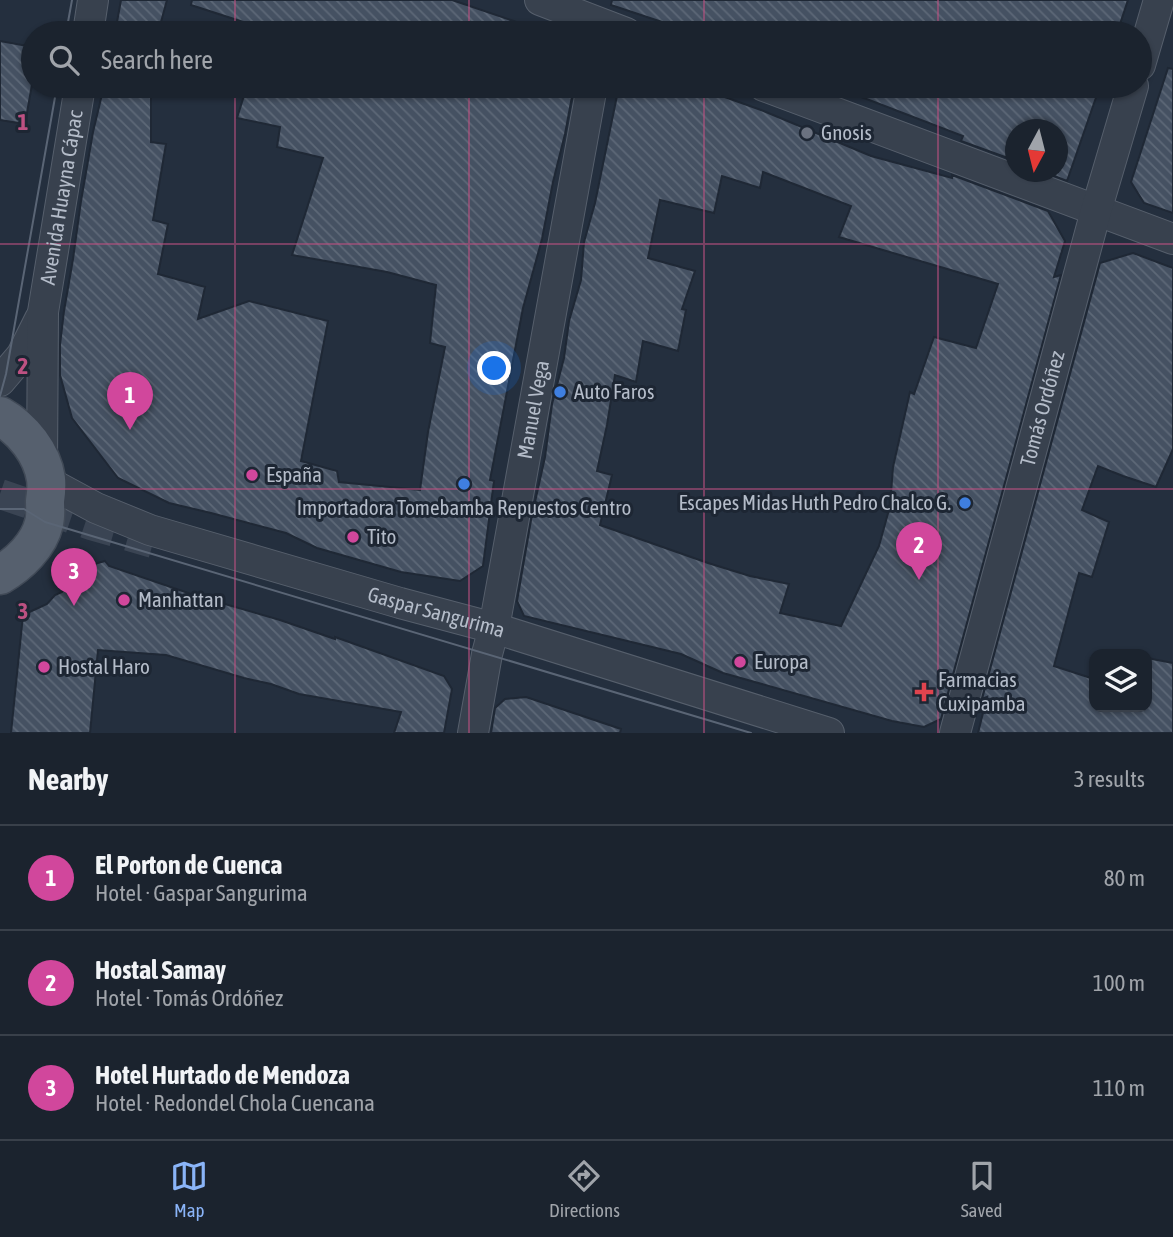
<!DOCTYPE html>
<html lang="en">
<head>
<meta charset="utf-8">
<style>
  :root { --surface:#1b232e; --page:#242b36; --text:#f1f3f6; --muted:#a0a4aa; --line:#39404a; --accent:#8ab4f8 }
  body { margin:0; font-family:"Asap Condensed",sans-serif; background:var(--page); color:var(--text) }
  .controls { position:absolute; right:21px; bottom:21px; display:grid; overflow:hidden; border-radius:14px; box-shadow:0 2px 5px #0004 }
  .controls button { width:63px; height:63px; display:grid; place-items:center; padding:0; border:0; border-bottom:2px solid var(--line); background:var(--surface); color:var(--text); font:35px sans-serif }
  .compass { position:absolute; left:1005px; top:119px; width:63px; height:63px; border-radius:50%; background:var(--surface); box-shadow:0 2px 5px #0004; rotate:187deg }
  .you { position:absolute; left:495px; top:369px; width:24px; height:24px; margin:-18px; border:5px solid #fff; border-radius:50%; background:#1a73e8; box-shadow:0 0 0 10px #1a73e833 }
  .badge { display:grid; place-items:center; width:46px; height:46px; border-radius:50%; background:var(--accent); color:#fff; font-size:23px; font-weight:700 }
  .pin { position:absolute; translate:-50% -58px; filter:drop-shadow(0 2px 4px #0008) }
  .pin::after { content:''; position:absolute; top:37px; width:24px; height:21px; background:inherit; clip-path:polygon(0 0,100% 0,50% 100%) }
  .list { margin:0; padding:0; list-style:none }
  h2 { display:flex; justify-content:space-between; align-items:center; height:91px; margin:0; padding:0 28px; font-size:30px }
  h2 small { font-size:23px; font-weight:400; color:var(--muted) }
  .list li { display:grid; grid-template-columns:46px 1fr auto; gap:21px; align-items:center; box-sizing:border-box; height:105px; padding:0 28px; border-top:2px solid var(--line) }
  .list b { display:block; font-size:26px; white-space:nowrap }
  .list p { margin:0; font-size:23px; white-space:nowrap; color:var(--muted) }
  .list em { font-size:23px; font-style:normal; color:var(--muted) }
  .icon { flex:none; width:38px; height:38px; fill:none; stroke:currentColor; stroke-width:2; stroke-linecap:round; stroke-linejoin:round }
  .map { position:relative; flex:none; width:1173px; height:733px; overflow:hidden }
  .search { position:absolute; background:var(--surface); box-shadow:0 2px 5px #0004; left:21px; right:21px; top:21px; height:77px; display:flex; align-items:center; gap:18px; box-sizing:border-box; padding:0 24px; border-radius:38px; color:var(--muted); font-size:26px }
  .sheet { height:406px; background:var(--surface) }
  nav { display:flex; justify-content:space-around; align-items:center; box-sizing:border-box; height:98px; border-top:2px solid var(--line); background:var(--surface); font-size:19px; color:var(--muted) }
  nav a { display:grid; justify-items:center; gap:4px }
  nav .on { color:var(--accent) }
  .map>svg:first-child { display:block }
</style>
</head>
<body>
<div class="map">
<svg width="1173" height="733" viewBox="0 0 1173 733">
  <defs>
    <pattern id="building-back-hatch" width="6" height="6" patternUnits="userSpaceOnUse" patternTransform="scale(1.75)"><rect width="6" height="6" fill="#455162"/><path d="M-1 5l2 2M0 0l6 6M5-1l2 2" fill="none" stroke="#5d6877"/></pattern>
  </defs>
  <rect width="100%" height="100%" fill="#242f3e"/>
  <path fill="url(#building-back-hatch)" stroke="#1f2835" stroke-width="2" fill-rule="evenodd" d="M 121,0 L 167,0 L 158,33 L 115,33 Z
    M 192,0 L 452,0 L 537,29 L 536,33 L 264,33 L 265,29 L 191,5 Z
    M 612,0 L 1128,0 L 1117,33 L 695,33 L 611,5 Z
    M 0,41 L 33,47 L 33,79 L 25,124 L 0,120 Z
    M 1168,68 L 1173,69 L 1173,213 L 1144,203 L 1131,182 Z
    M 104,86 L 151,86 L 151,142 L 166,144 L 153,220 L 168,224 L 158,274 L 205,287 L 198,319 L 249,301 L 328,321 L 301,461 L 337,471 L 339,482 L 420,490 L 428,432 L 445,347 L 430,343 L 436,285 L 387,272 L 292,255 L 323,158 L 277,147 L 280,127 L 237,118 L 247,86 L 574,86 L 565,134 L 553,182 L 542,239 L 523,308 L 490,480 L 494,481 L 483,566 L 460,581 L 401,572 L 317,548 L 286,533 L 211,513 L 169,503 L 118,478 L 72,418 L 60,375 L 60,345 L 64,311 L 73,259 L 81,201 L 93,132 Z
    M 619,86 L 694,86 L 761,110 L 871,156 L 952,178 L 952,175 L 1048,211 L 1065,241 L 1054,277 L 1061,275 L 941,719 L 924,727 L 892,721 L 723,673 L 681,654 L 524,616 L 517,601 L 531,520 L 545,457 L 552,404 L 564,358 L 569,321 L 581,280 L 584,242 L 595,203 ZM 763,172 L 851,206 L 839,237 L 998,284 L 976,348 L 934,337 L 914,394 L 910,392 L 893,467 L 890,506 L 879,546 L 841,626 L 780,613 L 789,584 L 750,576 L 708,563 L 600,525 L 612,475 L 597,471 L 607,425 L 615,375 L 636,382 L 643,341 L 678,351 L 686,310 L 682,309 L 695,271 L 648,258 L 660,200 L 714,213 L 722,176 L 760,188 Z
    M 838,86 L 1100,86 L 1067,181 L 1044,172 L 1058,172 L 1058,130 L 1016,130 L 1016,161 L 961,141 L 963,136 L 838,88 Z
    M 1133,253 L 1173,268 L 1173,449 L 1156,487 L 1123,476 L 1098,466 L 1082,510 L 1109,522 L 1092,577 L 1079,573 L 1054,666 L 1094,679 L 1094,707 L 1147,707 L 1147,658 L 1173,663 L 1173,733 L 978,733 L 987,697 L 982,699 L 1100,263 Z
    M 105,561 L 109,566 L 197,596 L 280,620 L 335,639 L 335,637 L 444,676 L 452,689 L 444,733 L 394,733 L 401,712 L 299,694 L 271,684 L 244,678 L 166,655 L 98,650 L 90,733 L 11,733 L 23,615 L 47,604 L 55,595 L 62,592 L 74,576 L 87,566 Z
    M 526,697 L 621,729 L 620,733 L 491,733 L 495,708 L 505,699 Z"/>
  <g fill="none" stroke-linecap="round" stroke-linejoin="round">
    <path stroke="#3a4453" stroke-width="30" stroke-dasharray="30 15" stroke-linecap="butt" d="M 0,494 L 91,525 L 153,543"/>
    <defs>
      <g id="minor">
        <path d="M 540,0 L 626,33"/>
        <path d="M 88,33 L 93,0"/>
        <path d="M 1140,65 L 1159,0"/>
        <path d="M 764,86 L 1173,239"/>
        <path d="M 0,381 L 22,355 L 40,319"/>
        <path id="s1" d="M 42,466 L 43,312 L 80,86"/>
        <path id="s2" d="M 46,481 L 96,508 L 150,530 L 400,603 L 494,628 L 829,733"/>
        <path id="s3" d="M 473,733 L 487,654 L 494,628 L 592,86"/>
        <path id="s4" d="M 955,733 L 1096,211 L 1133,86"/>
      </g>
      <path id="major" d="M 0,416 C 23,429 42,453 46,479 C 47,486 46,494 45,501 C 45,508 46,516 44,523 C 39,545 19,564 0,575"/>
    </defs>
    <use href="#minor" stroke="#565f6c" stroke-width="32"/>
    <use href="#major" stroke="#414a57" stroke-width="41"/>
    <use href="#minor" stroke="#38414e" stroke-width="30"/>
    <use href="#major" stroke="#56606e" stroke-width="38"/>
    <path stroke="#5a6575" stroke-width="2" d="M 66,33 L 72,0
      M 0,396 L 6,374 L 57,86
      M 0,509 L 24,509 L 45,522 L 751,733"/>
  </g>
  <path fill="none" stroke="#bd5182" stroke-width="2" stroke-opacity="0.55" d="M 235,0 L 235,33M 469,0 L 469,33M 704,0 L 704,33M 938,0 L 938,33M 235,86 L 235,733M 469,86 L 469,733M 704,86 L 704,733M 938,86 L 938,733M 0,244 L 1173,244M 0,489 L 1173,489"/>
  <circle fill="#6b7280" stroke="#1d2633" stroke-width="2.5" cx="807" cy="133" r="7"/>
  <g fill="#3f7fe0" stroke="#1d2633" stroke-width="2.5">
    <circle cx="560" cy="392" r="7"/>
    <circle cx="464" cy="484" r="7"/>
    <circle cx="965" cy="503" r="7"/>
  </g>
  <g fill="#d1479c" stroke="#1d2633" stroke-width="2.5">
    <circle cx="252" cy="475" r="7"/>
    <circle cx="353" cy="537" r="7"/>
    <circle cx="124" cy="600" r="7"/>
    <circle cx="740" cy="662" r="7"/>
    <circle cx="44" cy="667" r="7"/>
  </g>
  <path fill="#e0444e" stroke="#1d2633" stroke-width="2.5" d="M920.5 681.5h7v7h7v7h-7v7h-7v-7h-7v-7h7z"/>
  <g text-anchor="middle" stroke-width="6" stroke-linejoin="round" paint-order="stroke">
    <g font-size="21" fill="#b4bcc9" stroke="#1d2633" text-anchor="start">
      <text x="821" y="140">Gnosis</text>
      <text x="574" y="399">Auto Faros</text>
      <text x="266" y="482">España</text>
      <text x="951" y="510" text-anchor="end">Escapes Midas Huth Pedro Chalco G.</text>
      <text x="464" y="515" text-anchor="middle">Importadora Tomebamba Repuestos Centro</text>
      <text x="367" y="544">Tito</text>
      <text x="138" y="607">Manhattan</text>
      <text x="754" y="669">Europa</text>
      <text x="58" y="674">Hostal Haro</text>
      <text x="938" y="687">Farmacias<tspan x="938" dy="24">Cuxipamba</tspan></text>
    </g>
    <g font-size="21" fill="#b4bcc9" stroke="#1d2633">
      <text dy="7" stroke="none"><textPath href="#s1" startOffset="270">Avenida Huayna Cápac</textPath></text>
      <text dy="7" stroke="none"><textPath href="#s4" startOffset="336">Tomás Ordóñez</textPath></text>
      <text dy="7" stroke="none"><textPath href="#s3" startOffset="329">Manuel Vega</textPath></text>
      <text dy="7" stroke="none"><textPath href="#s2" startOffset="413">Gaspar Sangurima</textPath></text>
    </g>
  </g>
  <g font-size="23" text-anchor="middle" font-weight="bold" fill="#bd5182" stroke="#1d2633" stroke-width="6" stroke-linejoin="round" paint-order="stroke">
    <text x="23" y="130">1</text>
    <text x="23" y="374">2</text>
    <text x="23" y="619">3</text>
  </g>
</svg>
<div class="controls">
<button><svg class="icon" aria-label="layers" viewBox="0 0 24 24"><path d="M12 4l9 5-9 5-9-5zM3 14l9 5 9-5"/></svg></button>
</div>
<svg class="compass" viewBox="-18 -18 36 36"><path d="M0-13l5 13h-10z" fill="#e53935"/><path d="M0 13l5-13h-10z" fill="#a0a4aa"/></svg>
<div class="you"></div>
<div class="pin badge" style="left:130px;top:430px;background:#d1479c">1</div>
<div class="pin badge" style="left:919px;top:580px;background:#d1479c">2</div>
<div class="pin badge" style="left:74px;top:606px;background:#d1479c">3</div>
<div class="search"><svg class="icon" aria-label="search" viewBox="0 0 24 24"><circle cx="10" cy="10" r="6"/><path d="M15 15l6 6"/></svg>Search here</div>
</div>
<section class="sheet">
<h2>Nearby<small>3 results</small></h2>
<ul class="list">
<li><span class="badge" style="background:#d1479c">1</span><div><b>El Porton de Cuenca</b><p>Hotel · Gaspar Sangurima</p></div><em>80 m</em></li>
<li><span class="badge" style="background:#d1479c">2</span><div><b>Hostal Samay</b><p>Hotel · Tomás Ordóñez</p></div><em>100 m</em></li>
<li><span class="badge" style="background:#d1479c">3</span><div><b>Hotel Hurtado de Mendoza</b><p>Hotel · Redondel Chola Cuencana</p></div><em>110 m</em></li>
</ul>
</section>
<nav>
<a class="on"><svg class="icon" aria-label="map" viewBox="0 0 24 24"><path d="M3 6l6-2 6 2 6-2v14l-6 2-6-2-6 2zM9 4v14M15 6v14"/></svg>Map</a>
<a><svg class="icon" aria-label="directions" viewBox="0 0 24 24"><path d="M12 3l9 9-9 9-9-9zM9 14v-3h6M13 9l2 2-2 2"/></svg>Directions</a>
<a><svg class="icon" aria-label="saved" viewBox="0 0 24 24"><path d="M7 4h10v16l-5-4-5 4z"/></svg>Saved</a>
</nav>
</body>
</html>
